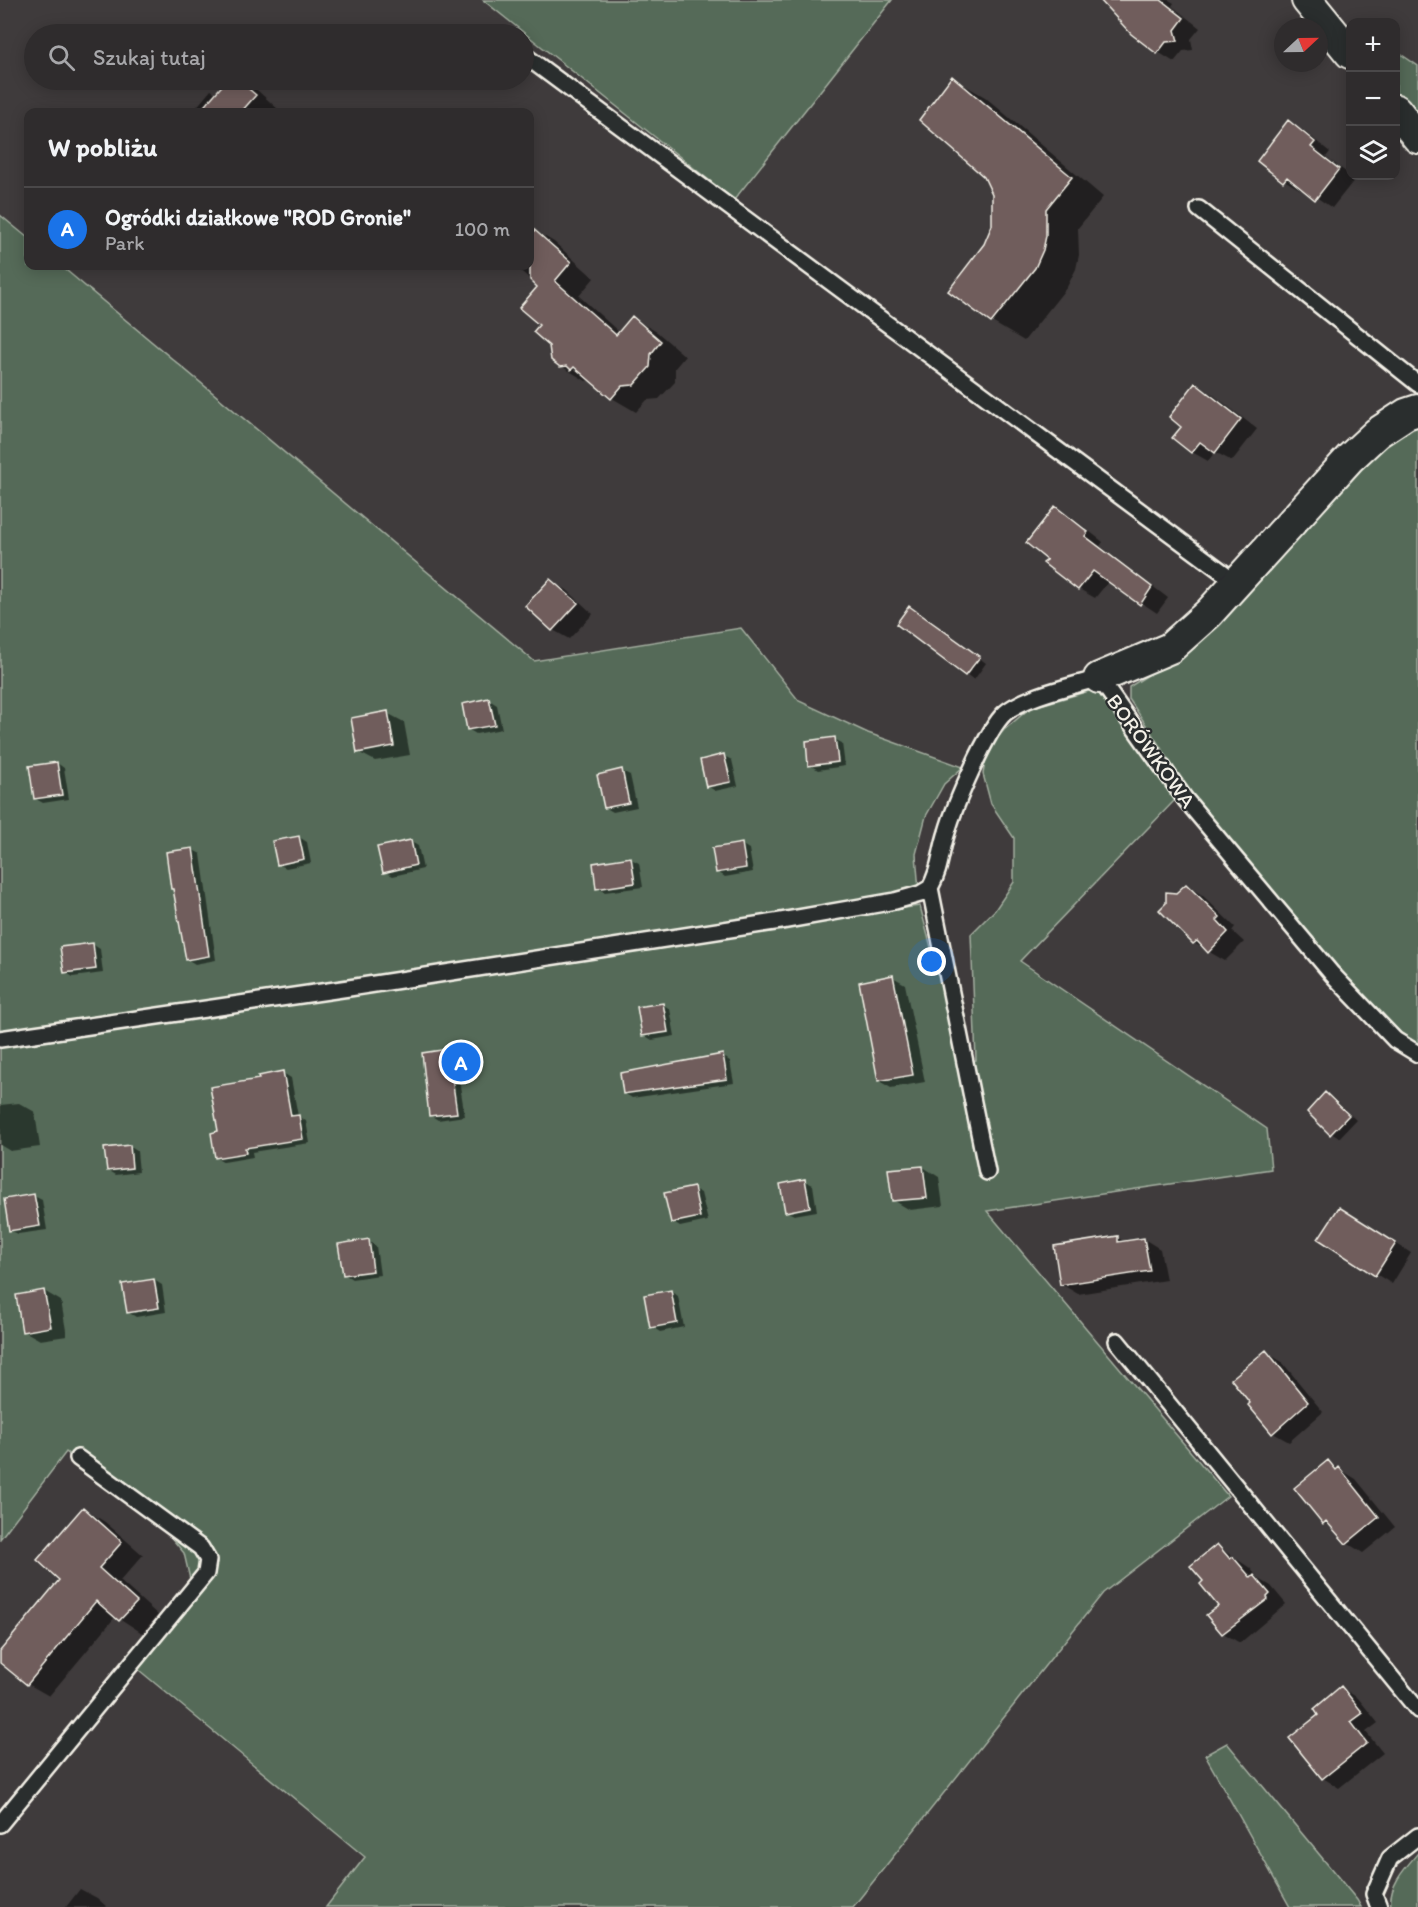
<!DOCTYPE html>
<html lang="pl">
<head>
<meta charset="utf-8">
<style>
  :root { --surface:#2f2c2d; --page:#3b3839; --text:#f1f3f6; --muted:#a7a7aa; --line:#4a4849; --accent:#1a73e8 }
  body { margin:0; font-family:Itim,sans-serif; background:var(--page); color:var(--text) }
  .controls { position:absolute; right:18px; top:18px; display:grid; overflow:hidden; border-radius:12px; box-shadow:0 3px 15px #0003 }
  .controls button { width:54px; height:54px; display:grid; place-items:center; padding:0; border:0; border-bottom:2px solid var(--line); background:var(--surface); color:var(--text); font:30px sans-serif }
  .compass { position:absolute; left:1274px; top:18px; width:54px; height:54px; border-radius:50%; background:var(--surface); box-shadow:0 3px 15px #0003; rotate:68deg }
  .you { position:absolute; left:932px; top:962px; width:21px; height:21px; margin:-15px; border:4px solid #fff; border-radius:50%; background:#1a73e8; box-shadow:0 0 0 9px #1a73e833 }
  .badge { display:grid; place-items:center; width:39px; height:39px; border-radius:50%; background:var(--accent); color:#fff; font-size:20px; font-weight:700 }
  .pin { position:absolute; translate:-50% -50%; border:3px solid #fff; box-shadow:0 2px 6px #0006 }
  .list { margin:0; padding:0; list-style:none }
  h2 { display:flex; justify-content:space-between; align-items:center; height:78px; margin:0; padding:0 24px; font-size:26px }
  h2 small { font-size:20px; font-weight:400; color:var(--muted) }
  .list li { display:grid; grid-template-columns:39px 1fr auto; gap:18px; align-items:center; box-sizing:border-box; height:84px; padding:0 24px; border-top:2px solid var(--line) }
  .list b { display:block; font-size:22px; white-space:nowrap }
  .list p { margin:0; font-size:20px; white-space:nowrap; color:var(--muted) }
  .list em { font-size:20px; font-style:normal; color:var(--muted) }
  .icon { flex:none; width:33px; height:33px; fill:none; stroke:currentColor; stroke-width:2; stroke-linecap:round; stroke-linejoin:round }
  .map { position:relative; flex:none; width:1418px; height:1907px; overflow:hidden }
  .search { position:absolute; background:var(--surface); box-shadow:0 3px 15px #0003; left:24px; top:24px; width:510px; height:66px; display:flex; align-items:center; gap:15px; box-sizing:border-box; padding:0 21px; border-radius:33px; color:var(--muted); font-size:22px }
  .panel { position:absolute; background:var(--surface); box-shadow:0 3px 15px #0003; left:24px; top:108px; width:510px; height:162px; border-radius:12px }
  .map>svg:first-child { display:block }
</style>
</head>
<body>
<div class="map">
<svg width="1418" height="1907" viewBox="0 0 1418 1907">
  <rect width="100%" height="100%" fill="#3f3b3c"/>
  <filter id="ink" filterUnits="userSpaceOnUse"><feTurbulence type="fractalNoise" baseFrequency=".0167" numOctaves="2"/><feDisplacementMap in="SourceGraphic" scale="12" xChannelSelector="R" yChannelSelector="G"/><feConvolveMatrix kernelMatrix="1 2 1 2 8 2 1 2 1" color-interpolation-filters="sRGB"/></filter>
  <g filter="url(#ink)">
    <path fill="#546b58" stroke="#a4aea0" stroke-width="1.5" d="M 483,0 L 892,0 L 734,200 Z
      M 1396,51 L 1418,66 L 1418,122 L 1396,93 Z
      M 0,215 L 28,238 L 28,266 L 61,266 L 534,661 L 741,628 L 799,701 L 868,733 L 963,767 L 944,784 L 926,816 L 916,854 L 919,891 L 894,894 L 897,909 L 920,906 L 961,1061 L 976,1060 L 971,934 L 995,910 L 1014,882 L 1014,838 L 991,804 L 983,774 L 987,751 L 1004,730 L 1030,708 L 1096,689 L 1175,800 L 1020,961 L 1267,1129 L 1271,1169 L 987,1211 L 1228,1496 L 1103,1593 L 853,1907 L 326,1907 L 365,1857 L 128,1661 L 190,1579 L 184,1553 L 164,1529 L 66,1452 L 0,1539 Z
      M 1418,424 L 1418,1044 L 1400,1032 L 1337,970 L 1190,792 L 1129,699 L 1129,687 L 1161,667 L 1355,471 L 1388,440 Z
      M 1227,1743 L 1357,1900 L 1361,1907 L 1290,1907 L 1205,1755 Z
      M 1418,1853 L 1418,1907 L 1391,1907 C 1388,1886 1405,1868 1418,1853 Z"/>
    <path fill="#0007" d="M 1116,0 L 1169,0 L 1174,3 L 1172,6 L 1200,28 L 1191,39 L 1193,50 L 1183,51 L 1174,62 L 1158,52 Z
      M 952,78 L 985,97 L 1103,197 L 1078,228 L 1079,255 L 1076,269 L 1067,287 L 1024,341 L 992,322 L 951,291 L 985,245 L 993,225 L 993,194 Z
      M 229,80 L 238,80 L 257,90 L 280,111 L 278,112 L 199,112 L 195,109 L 211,90 L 217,94 Z
      M 1288,122 L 1305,132 L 1330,152 L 1326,157 L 1355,179 L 1332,208 L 1303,188 L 1301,190 L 1284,180 L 1259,160 Z
      M 530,228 L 554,242 L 594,278 L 579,296 L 620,333 L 632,318 L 657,332 L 685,356 L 675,368 L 675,382 L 659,399 L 647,400 L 636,412 L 612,398 L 592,380 L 586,381 L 561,366 L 541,325 L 539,287 L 515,266 L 530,266 Z
      M 1196,385 L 1212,394 L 1257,429 L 1232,461 L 1215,452 L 1208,461 L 1192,452 L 1183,426 Z
      M 1055,508 L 1071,517 L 1103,542 L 1100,546 L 1168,598 L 1157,613 L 1109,581 L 1095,598 L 1079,589 L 1046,563 L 1049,559 Z
      M 551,581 L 567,590 L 593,614 L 569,639 L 553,630 Z
      M 917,612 L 986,663 L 974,680 L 898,623 Z
      M 489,700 L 497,705 L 502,729 L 476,734 L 468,729 Z
      M 387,713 L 404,722 L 410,755 L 375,761 L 358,752 Z
      M 834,739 L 842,743 L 845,766 L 818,770 L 810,765 Z
      M 724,756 L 732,760 L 738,786 L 715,791 L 708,786 Z
      M 57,763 L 64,768 L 69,799 L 43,803 L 36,799 Z
      M 622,771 L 630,775 L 637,807 L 613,812 L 606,808 Z
      M 299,837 L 307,842 L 311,863 L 286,868 L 278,864 Z
      M 410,841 L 418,846 L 423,869 L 393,876 L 385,872 Z
      M 741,844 L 749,849 L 753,872 L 725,877 L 718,872 Z
      M 193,850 L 201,854 L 216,960 L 195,964 L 187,959 Z
      M 631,859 L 639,863 L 643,887 L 605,892 L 598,888 Z
      M 1186,885 L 1202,895 L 1235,927 L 1232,931 L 1244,942 L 1225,961 L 1194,943 L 1177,895 Z
      M 92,944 L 100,949 L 103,973 L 73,977 L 65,972 Z
      M 893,977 L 905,984 L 925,1082 L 891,1088 L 879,1081 Z
      M 662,1004 L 670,1009 L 675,1036 L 652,1040 L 644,1035 Z
      M 447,1051 L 455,1055 L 465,1116 L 438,1120 L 430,1115 Z
      M 722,1056 L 730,1061 L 734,1083 L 632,1098 L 624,1093 Z
      M 283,1073 L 291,1078 L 298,1116 L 306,1121 L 310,1143 L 252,1152 L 253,1157 L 224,1162 L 216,1157 L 219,1133 L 260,1080 Z
      M 1326,1094 L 1333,1098 L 1356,1120 L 1339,1138 L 1331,1133 Z
      M 19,1103 L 35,1112 L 40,1147 L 10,1151 L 0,1145 L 0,1105 Z
      M 129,1146 L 137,1151 L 139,1172 L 116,1175 L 108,1170 Z
      M 923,1167 L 939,1177 L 943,1206 L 910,1210 L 893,1200 Z
      M 805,1181 L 813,1185 L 817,1211 L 794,1215 L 786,1211 Z
      M 694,1189 L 701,1193 L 708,1221 L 680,1227 L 672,1222 Z
      M 34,1196 L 42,1200 L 47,1230 L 18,1234 L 10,1230 Z
      M 1356,1218 L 1411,1253 L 1392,1284 L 1376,1274 Z
      M 1118,1238 L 1126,1242 L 1144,1239 L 1160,1249 L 1166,1280 L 1078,1294 L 1061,1284 Z
      M 368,1241 L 376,1246 L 380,1275 L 352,1279 L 344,1274 Z
      M 154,1280 L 162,1285 L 166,1312 L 136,1317 L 128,1312 Z
      M 44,1291 L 61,1301 L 67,1336 L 40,1340 L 24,1331 Z
      M 671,1291 L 678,1296 L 684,1327 L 660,1332 L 652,1327 Z
      M 1266,1352 L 1282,1362 L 1323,1412 L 1289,1442 L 1273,1433 L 1253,1404 Z
      M 1328,1462 L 1356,1479 L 1395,1527 L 1363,1553 L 1347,1543 L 1335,1529 L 1324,1523 Z
      M 84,1509 L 105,1522 L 143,1555 L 120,1581 L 158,1615 L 142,1633 L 116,1616 L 49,1696 L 28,1684 L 0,1661 L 0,1653 L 61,1580 Z
      M 1217,1546 L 1250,1568 L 1259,1579 L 1271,1586 L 1286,1604 L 1240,1643 L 1223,1633 L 1208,1615 L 1220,1606 L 1205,1581 Z
      M 1342,1688 L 1358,1698 L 1378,1723 L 1366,1732 L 1383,1753 L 1339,1788 L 1323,1778 L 1321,1715 Z
      M 80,1889 L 97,1898 L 107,1907 L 66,1907 Z"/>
    <path fill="#705d5c" stroke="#f4f1e8" stroke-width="1.5" d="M 1100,0 L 1161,0 L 1184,18 L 1175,30 L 1178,41 L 1166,42 L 1157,54 L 1131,34 Z
      M 952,76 L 1072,177 L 1046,209 L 1046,236 L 1043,250 L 1035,268 L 991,323 L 948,291 L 984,244 L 992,225 L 992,194 L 984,177 L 919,120 Z
      M 227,80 L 238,80 L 256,95 L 241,112 L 199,112 Z
      M 1288,120 L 1315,142 L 1311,147 L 1339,169 L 1315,200 L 1287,177 L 1283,182 L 1257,161 Z
      M 530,226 L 571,262 L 555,281 L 616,335 L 632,316 L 661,341 L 651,354 L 650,367 L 634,385 L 622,386 L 611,399 L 574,367 L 571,370 L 567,366 L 560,367 L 551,360 L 549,346 L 533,332 L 539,325 L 519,308 L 537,287 L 530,280 Z
      M 1195,383 L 1241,419 L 1215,453 L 1200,442 L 1191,453 L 1172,438 L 1181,427 L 1169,417 Z
      M 1055,506 L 1088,532 L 1085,536 L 1152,587 L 1140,605 L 1093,571 L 1078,590 L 1043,563 L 1047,560 L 1026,543 Z
      M 550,579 L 578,603 L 552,631 L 525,606 Z
      M 909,606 L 980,657 L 965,676 L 896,624 Z
      M 489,698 L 495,725 L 467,730 L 462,704 Z
      M 388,711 L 394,746 L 357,753 L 351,718 Z
      M 835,737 L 838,762 L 808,766 L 806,741 Z
      M 724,754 L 731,782 L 706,787 L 700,760 Z
      M 57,762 L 62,795 L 34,799 L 29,766 Z
      M 622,769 L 629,803 L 604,808 L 597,775 Z
      M 299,836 L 304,859 L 277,865 L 272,841 Z
      M 411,840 L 416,865 L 383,873 L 377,847 Z
      M 742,843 L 746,868 L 716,873 L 712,848 Z
      M 193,848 L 209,956 L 186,960 L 173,889 L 171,889 L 166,852 Z
      M 631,857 L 635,883 L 596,889 L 593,863 Z
      M 1186,884 L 1220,917 L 1217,920 L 1228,932 L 1208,953 L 1197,941 L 1193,944 L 1159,910 L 1166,903 L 1166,892 L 1176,893 Z
      M 93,943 L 96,969 L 64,973 L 60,947 Z
      M 893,975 L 913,1075 L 878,1081 L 859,982 Z
      M 663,1003 L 668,1032 L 642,1036 L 637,1007 Z
      M 448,1049 L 457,1113 L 429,1116 L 422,1053 Z
      M 723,1054 L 727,1079 L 623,1094 L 620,1073 Z
      M 283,1071 L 291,1116 L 299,1115 L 303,1139 L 245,1148 L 246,1153 L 215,1158 L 211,1133 L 218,1131 L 210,1087 L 259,1079 L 258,1076 Z
      M 1325,1092 L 1349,1115 L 1330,1135 L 1307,1112 Z
      M 130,1145 L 132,1168 L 107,1171 L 104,1148 Z
      M 923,1166 L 927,1198 L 892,1201 L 888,1169 Z
      M 805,1179 L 810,1207 L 785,1212 L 780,1184 Z
      M 694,1187 L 700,1217 L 671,1223 L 664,1193 Z
      M 34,1194 L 40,1226 L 9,1231 L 4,1199 Z
      M 1339,1207 L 1396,1243 L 1375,1276 L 1318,1239 Z
      M 1118,1236 L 1118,1242 L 1144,1238 L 1150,1271 L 1060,1285 L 1054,1246 Z
      M 369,1239 L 373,1271 L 343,1275 L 338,1244 Z
      M 154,1279 L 159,1308 L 127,1313 L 122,1284 Z
      M 44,1290 L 51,1327 L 22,1332 L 16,1295 Z
      M 671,1290 L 677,1323 L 650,1328 L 644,1295 Z
      M 1266,1350 L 1308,1402 L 1272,1434 L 1248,1405 L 1250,1403 L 1231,1379 Z
      M 1328,1460 L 1336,1470 L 1339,1467 L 1379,1517 L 1346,1544 L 1326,1521 L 1323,1524 L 1294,1488 Z
      M 83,1507 L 122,1542 L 99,1568 L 137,1602 L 119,1621 L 96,1601 L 27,1685 L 0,1663 L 0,1651 L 59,1580 L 37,1560 Z
      M 1217,1544 L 1230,1559 L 1233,1557 L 1251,1578 L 1254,1575 L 1270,1594 L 1267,1597 L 1268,1599 L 1222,1634 L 1206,1615 L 1218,1606 L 1200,1584 L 1203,1581 L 1190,1566 Z
      M 1341,1686 L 1363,1713 L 1351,1722 L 1367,1743 L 1322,1779 L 1289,1738 L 1318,1715 L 1314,1709 Z"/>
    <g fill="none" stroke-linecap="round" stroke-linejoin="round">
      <defs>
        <path id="service" d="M 524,55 L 1236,582
          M 1199,209 L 1418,384
          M 0,1039 L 349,988 L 781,921 L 895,901 L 920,894 L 930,888
          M 987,1172 L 930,888 C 941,868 940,853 947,832 C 954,807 987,729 1005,713 C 1025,696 1073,686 1099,678 L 1185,799 L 1332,974 L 1395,1040 L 1418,1054
          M 1117,1341 L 1418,1710
          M 0,1824 L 206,1573 L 208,1560 L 201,1548 L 78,1458
          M 1379,1907 L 1374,1894 L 1390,1858 L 1418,1836"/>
        <path id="minor" d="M 1307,0 L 1350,53
          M 1396,110 L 1418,138
          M 1099,678 L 1170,648 L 1209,613 L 1350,458 L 1377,433 L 1406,414 L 1418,410"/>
      </defs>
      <use href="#service" stroke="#f4f1e8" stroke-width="20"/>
      <use href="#minor" stroke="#f4f1e8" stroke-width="34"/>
      <use href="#service" stroke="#2a2d2e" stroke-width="15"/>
      <use href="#minor" stroke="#2a2d2e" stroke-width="30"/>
    </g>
  </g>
  <g text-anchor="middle" stroke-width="4.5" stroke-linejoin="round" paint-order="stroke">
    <g font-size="21" fill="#f4f1e8" stroke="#2a2d2e">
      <text transform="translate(1151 751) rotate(54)" y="7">BORÓWKOWA</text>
    </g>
  </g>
</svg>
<div class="controls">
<button>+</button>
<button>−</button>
<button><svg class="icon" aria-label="layers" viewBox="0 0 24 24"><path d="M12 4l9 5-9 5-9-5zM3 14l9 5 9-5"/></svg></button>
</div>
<svg class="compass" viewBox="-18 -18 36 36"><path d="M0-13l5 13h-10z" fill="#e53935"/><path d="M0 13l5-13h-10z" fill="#a7a7aa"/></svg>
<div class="you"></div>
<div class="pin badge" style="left:461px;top:1062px">A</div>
<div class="search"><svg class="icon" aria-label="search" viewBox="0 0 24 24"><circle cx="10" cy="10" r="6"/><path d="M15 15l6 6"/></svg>Szukaj tutaj</div>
<section class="panel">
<h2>W pobliżu<small></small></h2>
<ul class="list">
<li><span class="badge">A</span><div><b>Ogródki działkowe &quot;ROD Gronie&quot;</b><p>Park</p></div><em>100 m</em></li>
</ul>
</section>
</div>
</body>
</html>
